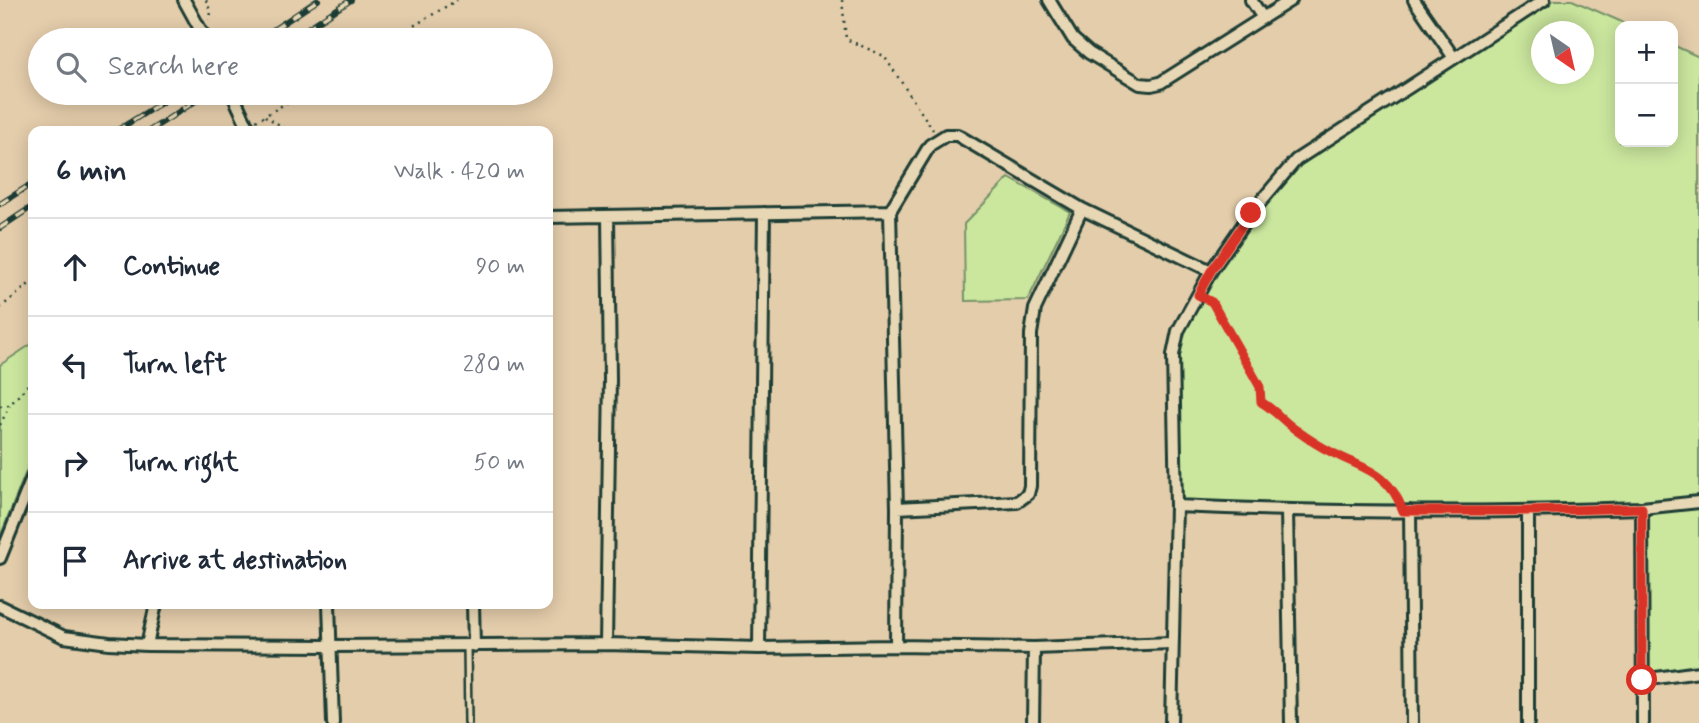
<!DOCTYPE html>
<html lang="en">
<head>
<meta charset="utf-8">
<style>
  :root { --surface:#fff; --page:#f6f6f7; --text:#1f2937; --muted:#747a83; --line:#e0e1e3 }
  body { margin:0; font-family:Mynerve,sans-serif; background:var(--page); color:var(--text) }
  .controls { position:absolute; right:21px; top:21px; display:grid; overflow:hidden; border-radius:14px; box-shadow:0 4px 18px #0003 }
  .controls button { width:63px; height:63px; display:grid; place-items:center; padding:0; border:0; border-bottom:2px solid var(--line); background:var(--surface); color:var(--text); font:35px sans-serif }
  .compass { position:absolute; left:1531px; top:21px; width:63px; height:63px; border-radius:50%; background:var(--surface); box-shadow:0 4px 18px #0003; rotate:146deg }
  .stop { position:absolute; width:21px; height:21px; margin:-16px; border:5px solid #d93025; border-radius:50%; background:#fff }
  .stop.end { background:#d93025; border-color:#fff; box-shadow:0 2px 7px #0008 }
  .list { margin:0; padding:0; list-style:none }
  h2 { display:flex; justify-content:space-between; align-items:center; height:91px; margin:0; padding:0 28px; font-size:30px }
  h2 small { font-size:23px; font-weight:400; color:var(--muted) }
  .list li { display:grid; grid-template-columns:46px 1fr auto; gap:21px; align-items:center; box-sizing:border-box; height:98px; padding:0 28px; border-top:2px solid var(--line) }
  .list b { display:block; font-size:26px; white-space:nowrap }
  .list em { font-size:23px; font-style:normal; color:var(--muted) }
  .icon { flex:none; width:38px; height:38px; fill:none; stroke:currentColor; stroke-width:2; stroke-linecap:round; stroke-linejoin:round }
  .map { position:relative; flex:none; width:1699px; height:723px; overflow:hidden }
  .search { position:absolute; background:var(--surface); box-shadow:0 4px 18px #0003; left:28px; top:28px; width:525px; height:77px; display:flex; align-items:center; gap:18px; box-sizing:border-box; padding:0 24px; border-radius:38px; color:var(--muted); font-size:26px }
  .panel { position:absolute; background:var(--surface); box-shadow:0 4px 18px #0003; left:28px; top:126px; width:525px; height:483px; border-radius:14px }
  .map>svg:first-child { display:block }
</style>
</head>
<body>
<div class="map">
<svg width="1699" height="723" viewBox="0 0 1699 723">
  <rect width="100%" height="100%" fill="#e4cdab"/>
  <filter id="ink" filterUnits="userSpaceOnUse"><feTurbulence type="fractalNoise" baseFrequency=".0143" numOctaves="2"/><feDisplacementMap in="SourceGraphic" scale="14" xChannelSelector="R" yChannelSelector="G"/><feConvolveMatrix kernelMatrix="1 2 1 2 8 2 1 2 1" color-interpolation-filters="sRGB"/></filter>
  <g filter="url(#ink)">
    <path fill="#cbe79e" stroke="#759269" stroke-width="2" fill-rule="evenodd" d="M 1551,0 L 1572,0 L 1631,26 L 1620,26 L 1620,142 L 1673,142 L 1673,45 L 1699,57 L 1699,500 L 1642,505 L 1178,504 L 1175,355 L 1180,332 L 1214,272 L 1254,213 L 1298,162 ZM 1542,32 L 1584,32 L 1584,74 L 1542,74 Z
      M 1009,178 L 1070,212 L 1028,300 L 965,301 L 964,224 Z
      M 33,343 L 33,454 L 0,537 L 0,365 Z
      M 1699,506 L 1699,668 L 1648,674 L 1648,515 L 1656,511 Z"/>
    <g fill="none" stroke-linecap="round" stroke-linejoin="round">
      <defs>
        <path id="service" d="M 467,646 L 468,723"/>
        <path id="minor" d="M 184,0 L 206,40
          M 1049,0 L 1073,39 L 1089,53 L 1140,84 L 1151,85 L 1160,83 L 1291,0
          M 1251,0 L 1263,18
          M 1414,0 L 1454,58
          M 232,93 L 250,131
          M 548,217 L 890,211
          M 1176,506 C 1331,513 1487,513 1642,508 L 1643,723
          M 897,508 L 1017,502 L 1028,494 L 1030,486 L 1031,334 L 1035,309 L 1082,209
          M 1642,508 L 1699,502
          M 1287,511 L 1291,723
          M 1410,511 L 1412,723
          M 0,558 L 33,476
          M 329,604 L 333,723
          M 473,604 L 474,646
          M 0,606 L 64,637 L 109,643 L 147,645 L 331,646 L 606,644 L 759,648 L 896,646 L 1034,648 L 1172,643
          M 606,644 L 610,379 L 608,216
          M 147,645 L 156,604
          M 896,646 L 897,508 L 890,211 L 930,145 L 946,135 L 957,135 L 1082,209 L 1211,271
          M 759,648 L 764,213
          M 1642,680 L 1699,672
          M 1033,723 L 1034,648
          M 1171,723 L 1176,506 L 1173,355 L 1178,331 L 1211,271 L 1251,213 L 1296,160 L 1544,0
          M 1528,723 L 1528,511"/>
      </defs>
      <use href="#service" stroke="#1f3d34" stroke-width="10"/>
      <use href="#minor" stroke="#1f3d34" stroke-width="16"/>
      <path stroke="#1f3d34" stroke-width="2.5" stroke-dasharray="2 5" stroke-linecap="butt" d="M 206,0 L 211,13 L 209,20
        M 842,0 L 846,39 L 884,56 L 933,130
        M 390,40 L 457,0
        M 265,116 L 289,131
        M 256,121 L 303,93
        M 1208,300 L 1212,302 L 1260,387 L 1261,402 C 1275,410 1283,420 1295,429 C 1323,451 1388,469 1399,501
        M 0,308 L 33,281
        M 0,406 L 10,405 L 33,379
        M 0,425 L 10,405"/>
      <use href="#service" stroke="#e8d7b4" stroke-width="5"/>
      <use href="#minor" stroke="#e8d7b4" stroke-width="10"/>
      <defs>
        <path id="rail" d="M 258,40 L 318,0
          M 289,40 L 351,0
          M 116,131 L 177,93
          M 149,131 L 208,93
          M 0,204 L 33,183
          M 0,228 L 33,206"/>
      </defs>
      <use href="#rail" stroke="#1f3d34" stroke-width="6"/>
      <use href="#rail" stroke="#e8d7b4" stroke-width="3.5" stroke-dasharray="10" stroke-linecap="butt"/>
    </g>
  </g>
  <g fill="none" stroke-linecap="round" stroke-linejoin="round" filter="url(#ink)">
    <path stroke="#d93025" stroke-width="9" d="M 1251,213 L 1211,271 L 1198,295 L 1212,302 L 1260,387 L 1261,402 C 1275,410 1283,421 1296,430 C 1307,438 1321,447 1333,453 C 1366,470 1389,472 1403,511 L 1528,511 L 1642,508 L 1642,680"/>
  </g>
</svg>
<div class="controls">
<button>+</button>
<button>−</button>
</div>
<svg class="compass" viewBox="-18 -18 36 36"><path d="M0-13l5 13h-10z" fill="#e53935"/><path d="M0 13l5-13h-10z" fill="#747a83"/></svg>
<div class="stop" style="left:1642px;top:680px"></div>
<div class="stop end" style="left:1251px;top:213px"></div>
<div class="search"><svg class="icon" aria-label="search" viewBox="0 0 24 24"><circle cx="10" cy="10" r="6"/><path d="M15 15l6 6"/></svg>Search here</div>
<section class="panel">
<h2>6 min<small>Walk · 420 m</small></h2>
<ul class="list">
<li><svg class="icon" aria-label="ahead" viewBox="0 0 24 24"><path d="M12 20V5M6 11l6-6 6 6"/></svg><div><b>Continue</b></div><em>90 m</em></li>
<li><svg class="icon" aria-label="left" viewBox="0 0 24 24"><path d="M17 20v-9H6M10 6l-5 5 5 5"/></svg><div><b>Turn left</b></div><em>280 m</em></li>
<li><svg class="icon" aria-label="right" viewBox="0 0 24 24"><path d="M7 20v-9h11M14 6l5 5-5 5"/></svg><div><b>Turn right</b></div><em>50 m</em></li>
<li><svg class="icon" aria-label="arrive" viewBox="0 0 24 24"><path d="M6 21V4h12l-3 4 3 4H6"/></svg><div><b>Arrive at destination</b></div></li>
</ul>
</section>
</div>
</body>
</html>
